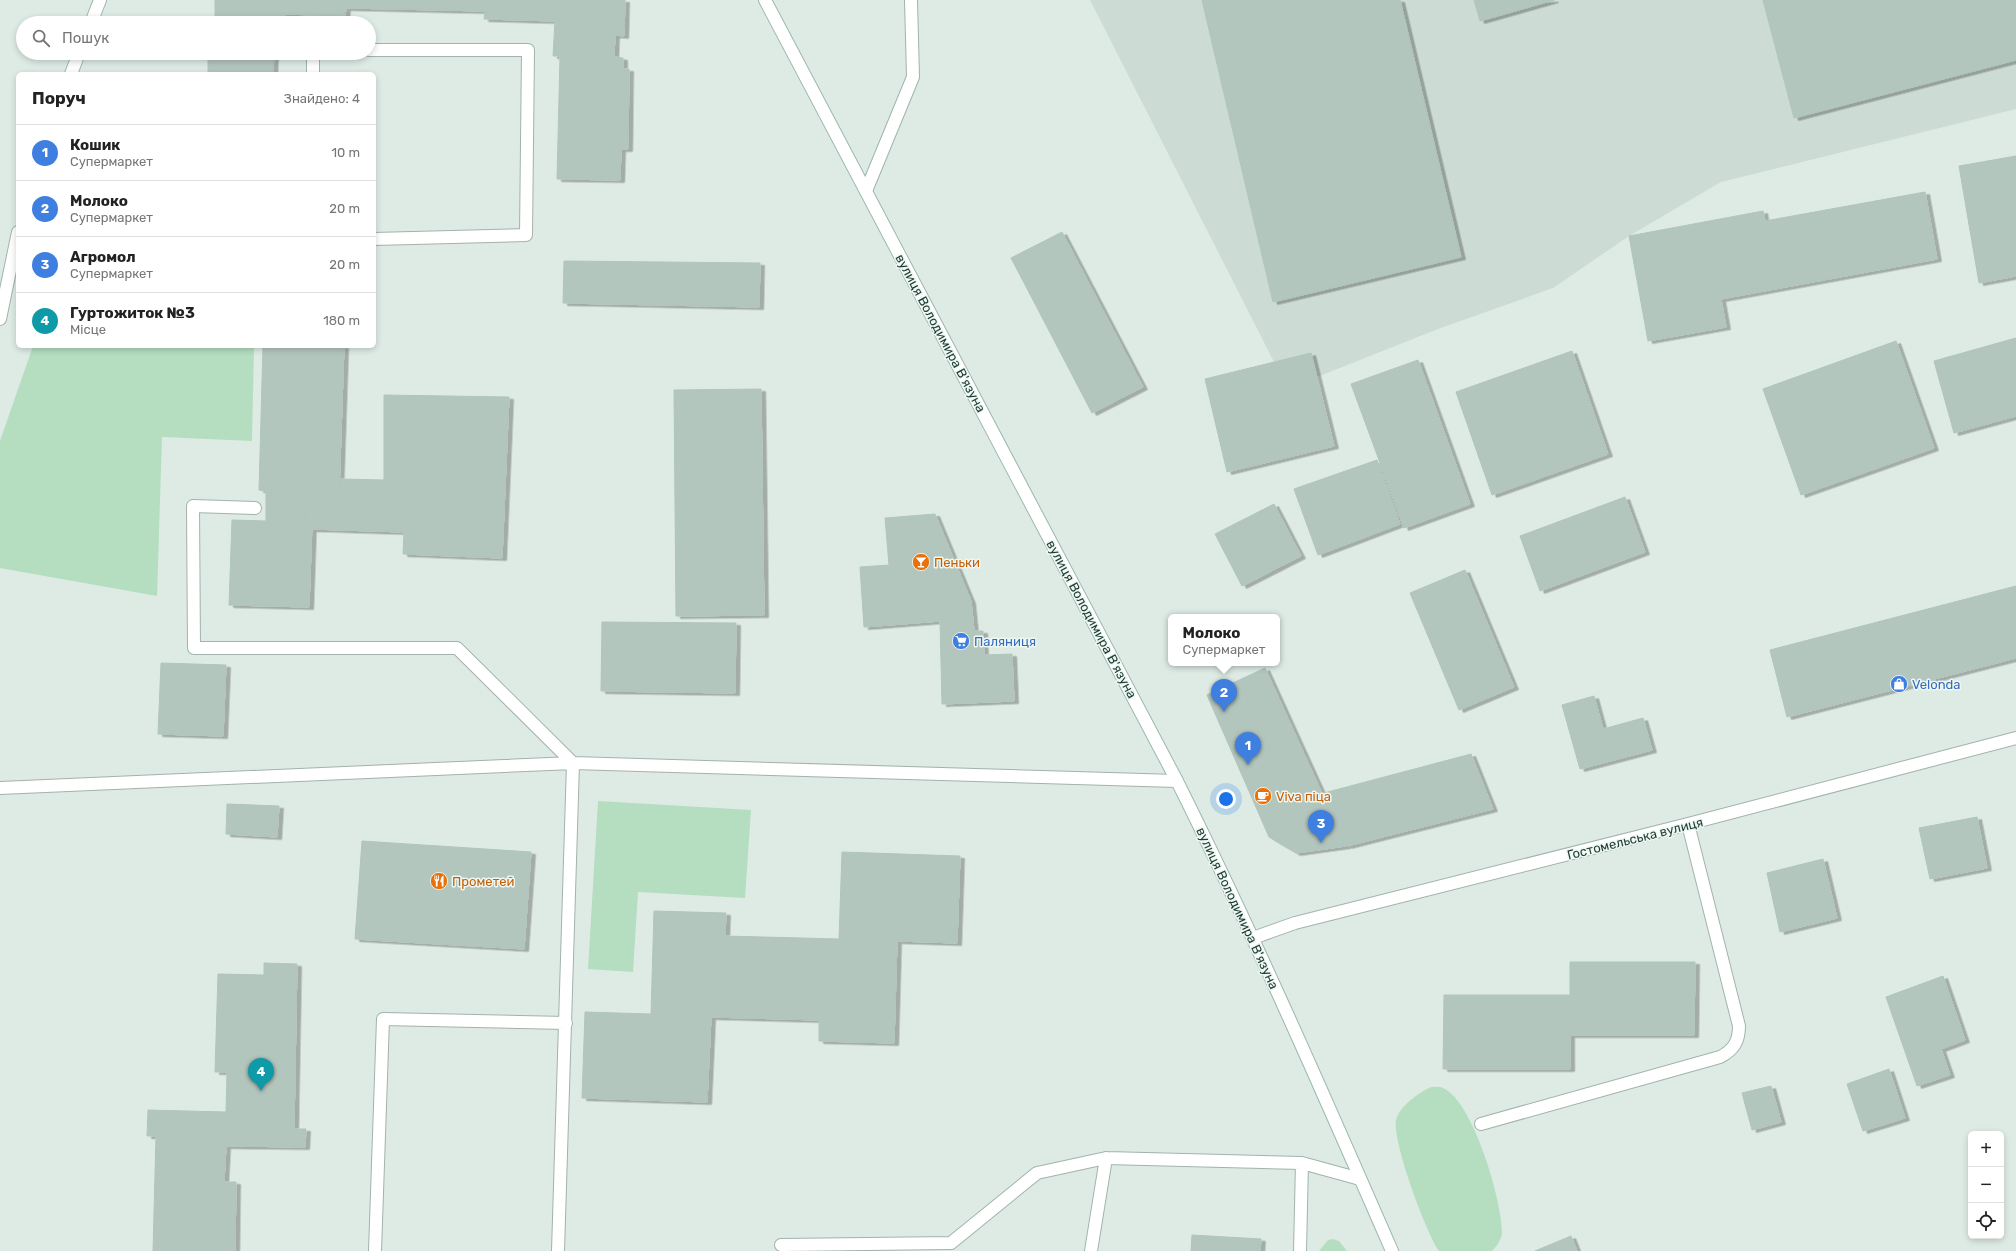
<!DOCTYPE html>
<html lang="uk">
<head>
<meta charset="utf-8">
<style>
  :root { --surface:#fff; --page:#f6f6f6; --text:#222; --muted:#767676; --line:#e0e0e0; --accent:#854734 }
  body { margin:0; font-family:Rubik,sans-serif; background:var(--page); color:var(--text) }
  .controls { position:absolute; right:12px; bottom:12px; display:grid; overflow:hidden; border-radius:6px; box-shadow:0 2px 6px #0003 }
  .controls button { width:36px; height:36px; display:grid; place-items:center; padding:0; border:0; border-bottom:1px solid var(--line); background:var(--surface); color:var(--text); font:20px sans-serif }
  .you { position:absolute; left:1226px; top:799px; width:14px; height:14px; margin:-10px; border:3px solid #fff; border-radius:50%; background:#1a73e8; box-shadow:0 0 0 6px #1a73e833 }
  .badge { display:grid; place-items:center; width:26px; height:26px; border-radius:50%; background:var(--accent); color:#fff; font-size:13px; font-weight:700 }
  .pin { position:absolute; translate:-50% -33px; filter:drop-shadow(0 1px 2px #0008) }
  .pin::after { content:''; position:absolute; top:21px; width:14px; height:12px; background:inherit; clip-path:polygon(0 0,100% 0,50% 100%) }
  .popup { position:absolute; left:1168px; top:614px; width:112px; height:52px; box-sizing:border-box; display:grid; place-content:center; border-radius:6px; background:var(--surface); filter:drop-shadow(0 1px 3px #0005); font-size:13px; white-space:nowrap; color:var(--muted) }
  .popup b { font-size:15px; color:var(--text) }
  .popup::after { content:''; position:absolute; left:50%; top:100%; margin-left:-8px; border:8px solid transparent; border-top-color:var(--surface) }
  .list { margin:0; padding:0; list-style:none }
  h2 { display:flex; justify-content:space-between; align-items:center; height:52px; margin:0; padding:0 16px; font-size:17px }
  h2 small { font-size:13px; font-weight:400; color:var(--muted) }
  .list li { display:grid; grid-template-columns:26px 1fr auto; gap:12px; align-items:center; box-sizing:border-box; height:56px; padding:0 16px; border-top:1px solid var(--line) }
  .list b { display:block; font-size:15px; white-space:nowrap }
  .list p { margin:0; font-size:13px; white-space:nowrap; color:var(--muted) }
  .list em { font-size:13px; font-style:normal; color:var(--muted) }
  .icon { flex:none; width:22px; height:22px; fill:none; stroke:currentColor; stroke-width:2; stroke-linecap:round; stroke-linejoin:round }
  .map { position:relative; flex:none; width:2016px; height:1251px; overflow:hidden }
  .search { position:absolute; background:var(--surface); box-shadow:0 2px 6px #0003; left:16px; top:16px; width:360px; height:44px; display:flex; align-items:center; gap:10px; box-sizing:border-box; padding:0 14px; border-radius:22px; color:var(--muted); font-size:15px }
  .panel { position:absolute; background:var(--surface); box-shadow:0 2px 6px #0003; left:16px; top:72px; width:360px; height:276px; border-radius:6px }
  .map>svg:first-child { display:block }
</style>
</head>
<body>
<div class="map">
<svg width="2016" height="1251" viewBox="0 0 2016 1251">
  <defs>
    <filter id="shadow"><feDropShadow dx="4.5" dy="2.5" stdDeviation="0" flood-color="#0004"/></filter>
  </defs>
  <rect width="100%" height="100%" fill="#deebe5"/>
  <path fill="#ccdbd4" d="M 1090,0 L 2016,0 L 2016,109 L 1721,182 L 1629,236 L 1553,288 L 1438,329 L 1317,377 L 1311,354 L 1274,362 Z"/>
  <path fill="#b4debf" d="M 33,346 L 254,346 L 252,441 L 162,437 L 157,596 L 0,568 L 0,441 Z
    M 598,801 L 751,810 L 745,898 L 638,892 L 633,972 L 588,969 Z
    M 1431,1087 C 1434,1087 1440,1086 1443,1088 C 1473,1101 1502,1200 1502,1232 C 1502,1239 1497,1246 1492,1251 L 1439,1251 C 1426,1233 1392,1141 1396,1120 C 1400,1106 1418,1093 1431,1087 Z
    M 1333,1239 L 1339,1241 L 1347,1251 L 1319,1251 L 1328,1240 Z"/>
  <path fill="#b3c6be" stroke="#b0c5bc" filter="url(#shadow)" d="M 215,0 L 625,0 L 624,36 L 615,35 L 614,57 L 623,58 L 623,69 L 629,69 L 628,149 L 621,149 L 620,180 L 557,179 L 560,56 L 553,56 L 555,21 L 484,19 L 485,11 L 346,8 L 345,16 L 285,14 L 285,23 L 215,23 Z
    M 1202,0 L 1400,0 L 1461,257 L 1273,302 Z
    M 1474,0 L 1554,0 L 1480,21 Z
    M 1763,0 L 2016,0 L 2016,60 L 1794,118 Z
    M 208,53 L 274,53 L 273,74 L 208,74 Z
    M 2016,156 L 2016,276 L 1979,283 L 1959,166 Z
    M 1925,192 L 1937,259 L 1721,299 L 1726,327 L 1648,341 L 1629,236 L 1763,211 L 1765,221 Z
    M 1062,232 L 1143,387 L 1092,413 L 1011,258 Z
    M 564,261 L 760,263 L 759,307 L 563,303 Z
    M 2016,338 L 2016,416 L 1954,433 L 1934,361 Z
    M 1896,341 L 1934,448 L 1801,495 L 1763,389 Z
    M 263,346 L 344,346 L 339,493 L 306,492 L 305,522 L 312,523 L 309,607 L 229,605 L 232,520 L 266,521 L 266,491 L 259,490 Z
    M 1572,351 L 1608,454 L 1492,495 L 1456,392 Z
    M 1311,353 L 1334,446 L 1227,472 L 1205,379 Z
    M 1418,360 L 1470,504 L 1404,528 L 1351,384 Z
    M 761,389 L 764,615 L 676,616 L 674,390 Z
    M 384,395 L 509,397 L 502,558 L 403,554 L 404,532 L 311,529 L 312,523 L 305,522 L 306,492 L 339,493 L 340,479 L 384,480 Z
    M 1377,460 L 1400,524 L 1318,555 L 1294,489 Z
    M 1625,497 L 1645,552 L 1540,591 L 1520,536 Z
    M 1274,504 L 1301,556 L 1242,586 L 1215,534 Z
    M 935,514 L 971,601 L 940,621 L 864,627 L 860,567 L 889,565 L 885,518 Z
    M 1465,570 L 1514,687 L 1459,710 L 1410,593 Z
    M 2016,586 L 2016,658 L 1787,717 L 1770,650 Z
    M 971,601 L 974,631 L 983,631 L 984,655 L 1012,654 L 1014,701 L 942,704 L 940,621 Z
    M 602,622 L 736,623 L 735,693 L 601,691 Z
    M 161,663 L 226,665 L 223,736 L 158,734 Z
    M 1265,668 L 1346,846 L 1296,853 L 1269,837 L 1207,695 Z
    M 1594,696 L 1603,729 L 1643,718 L 1652,750 L 1580,769 L 1562,705 Z
    M 1471,754 L 1493,809 L 1347,846 L 1324,793 Z
    M 227,804 L 279,806 L 277,837 L 226,834 Z
    M 1977,817 L 1987,868 L 1930,879 L 1919,828 Z
    M 362,841 L 531,852 L 524,949 L 355,939 Z
    M 842,852 L 960,856 L 957,943 L 897,941 L 894,1043 L 819,1041 L 819,1020 L 711,1017 L 707,1102 L 582,1098 L 585,1012 L 651,1014 L 654,911 L 726,913 L 725,936 L 839,939 Z
    M 1823,859 L 1837,918 L 1780,932 L 1767,873 Z
    M 1570,962 L 1695,962 L 1694,1035 L 1570,1035 L 1570,1069 L 1443,1069 L 1444,995 L 1570,995 Z
    M 264,963 L 297,964 L 294,1129 L 306,1129 L 305,1147 L 226,1146 L 224,1182 L 236,1182 L 235,1251 L 153,1251 L 156,1136 L 147,1136 L 148,1110 L 226,1112 L 227,1072 L 215,1072 L 218,974 L 264,975 Z
    M 1943,976 L 1965,1040 L 1941,1049 L 1950,1075 L 1917,1086 L 1886,997 Z
    M 1889,1069 L 1905,1118 L 1863,1131 L 1847,1084 Z
    M 1771,1086 L 1781,1122 L 1752,1130 L 1742,1093 Z
    M 1192,1235 L 1261,1239 L 1260,1251 L 1191,1251 Z
    M 1571,1236 L 1577,1251 L 1535,1251 Z"/>
  <g fill="none" stroke-linecap="round" stroke-linejoin="round">
    <defs>
      <path id="lane" d="M 369,50 L 528,50 L 526,235 L 374,239
        M 313,53 L 313,74
        M 866,191 L 913,77 L 911,0
        M 255,508 L 193,506 L 194,648 L 457,648 L 573,763 L 558,1251
        M 0,788 L 573,763 L 1177,781
        M 1481,1124 L 1720,1057 C 1734,1050 1739,1041 1739,1026 L 1688,824
        M 781,1245 L 951,1243 L 1037,1173 L 1106,1158 L 1302,1163
        M 375,1251 L 383,1019 L 566,1023
        M 1091,1251 L 1106,1158
        M 1300,1251 L 1302,1163 L 1360,1179"/>
      <path id="street" d="M 91,23 L 100,0
        M 71,74 L 79,53
        M 0,319 L 18,232
        M 1253,938 L 1295,923 L 1688,824 L 2016,738"/>
      <path id="secondary" d="M 765,0 L 1177,781 C 1254,935 1323,1093 1392,1251"/>
    </defs>
    <use href="#lane" stroke="#a1b3ac" stroke-width="14"/>
    <use href="#street" stroke="#a1b3ac" stroke-width="14"/>
    <use href="#secondary" stroke="#9cb7ad" stroke-width="14"/>
    <use href="#lane" stroke="#fff" stroke-width="12"/>
    <use href="#street" stroke="#fff" stroke-width="12"/>
    <use href="#secondary" stroke="#fff" stroke-width="12"/>
  </g>
  <defs>
    <symbol id="bar-disc" viewBox="-11 -11 22 22"><circle r="9.5" fill="#e8710a" stroke="#eef7f3"/><path d="M-6-5H6L.8 .8V4.5H3.5V6h-7V4.5H-.8V.8Z" fill="#fff"/></symbol>
    <symbol id="supermarket-disc" viewBox="-11 -11 22 22"><circle r="9.5" fill="#3f7fe0" stroke="#eef7f3"/><path d="M-6-5.5h2.5l.6 2H6L4.5 2H-2.5L-4.4-4H-6ZM-1.5 3.2a1.3 1.3 0 1 0 .1 0ZM3 3.2a1.3 1.3 0 1 0 .1 0Z" fill="#fff"/></symbol>
    <symbol id="shop-disc" viewBox="-11 -11 22 22"><circle r="9.5" fill="#3f7fe0" stroke="#eef7f3"/><path d="M-5-2.5h2.3a2.7 3.5 0 0 1 5.4 0H5L5.5 6h-11ZM-1.5-2.5h3a1.5 2.3 0 0 0-3 0Z" fill="#fff"/></symbol>
    <symbol id="cafe-disc" viewBox="-11 -11 22 22"><circle r="9.5" fill="#e8710a" stroke="#eef7f3"/><path d="M-5.5-4.5H6V0H3Q3 3.5 0 3.5H-2.5Q-5.5 3.5-5.5 0ZM3-3.2v2h1.7v-2ZM-6 4.5H4V6H-6Z" fill="#fff"/></symbol>
    <symbol id="restaurant-disc" viewBox="-11 -11 22 22"><circle r="9.5" fill="#e8710a" stroke="#eef7f3"/><path d="M-5-6h1v4h1v-4h1v4h1v-4h1v5L-1.5 .5V6h-2V.5L-5-1ZM5-6V6H3V1.5H1.5Q1.5-4 5-6Z" fill="#fff"/></symbol>
  </defs>
  <g fill-rule="evenodd">
    <use href="#bar-disc" x="911" y="552" width="20" height="20"/>
    <use href="#supermarket-disc" x="951" y="631" width="20" height="20"/>
    <use href="#shop-disc" x="1889" y="674" width="20" height="20"/>
    <use href="#cafe-disc" x="1253" y="786" width="20" height="20"/>
    <use href="#restaurant-disc" x="429" y="871" width="20" height="20"/>
  </g>
  <g text-anchor="middle" stroke-width="3" stroke-linejoin="round" paint-order="stroke">
    <g font-size="13" fill="#1e3c33" stroke="#eef7f3">
      <text transform="translate(941 333) rotate(62)" y="5">вулиця Володимира В'язуна</text>
      <text transform="translate(1092 619) rotate(62)" y="5">вулиця Володимира В'язуна</text>
      <text transform="translate(1635 838) rotate(-14)" y="5">Гостомельська вулиця</text>
      <text transform="translate(1238 908) rotate(65)" y="5">вулиця Володимира В'язуна</text>
    </g>
    <g font-size="13" fill="#c56008" stroke="#eef7f3" text-anchor="start">
      <text x="934" y="567">Пеньки</text>
      <text x="1276" y="801">Viva піца</text>
      <text x="452" y="886">Прометей</text>
    </g>
    <g font-size="13" fill="#366cbe" stroke="#eef7f3" text-anchor="start">
      <text x="974" y="646">Паляниця</text>
      <text x="1912" y="689">Velonda</text>
    </g>
  </g>
</svg>
<div class="controls">
<button>+</button>
<button>−</button>
<button><svg class="icon" aria-label="locate" viewBox="0 0 24 24"><circle cx="12" cy="12" r="6"/><path d="M12 2v4M12 18v4M2 12h4M18 12h4"/></svg></button>
</div>
<div class="you"></div>
<div class="pin badge" style="left:1248px;top:765px;background:#3f7fe0">1</div>
<div class="pin badge" style="left:1224px;top:712px;background:#3f7fe0">2</div>
<div class="popup"><b>Молоко</b>Супермаркет</div>
<div class="pin badge" style="left:1321px;top:843px;background:#3f7fe0">3</div>
<div class="pin badge" style="left:261px;top:1091px;background:#0f9aa8">4</div>
<div class="search"><svg class="icon" aria-label="search" viewBox="0 0 24 24"><circle cx="10" cy="10" r="6"/><path d="M15 15l6 6"/></svg>Пошук</div>
<section class="panel">
<h2>Поруч<small>Знайдено: 4</small></h2>
<ul class="list">
<li><span class="badge" style="background:#3f7fe0">1</span><div><b>Кошик</b><p>Супермаркет</p></div><em>10 m</em></li>
<li><span class="badge" style="background:#3f7fe0">2</span><div><b>Молоко</b><p>Супермаркет</p></div><em>20 m</em></li>
<li><span class="badge" style="background:#3f7fe0">3</span><div><b>Агромол</b><p>Супермаркет</p></div><em>20 m</em></li>
<li><span class="badge" style="background:#0f9aa8">4</span><div><b>Гуртожиток №3</b><p>Місце</p></div><em>180 m</em></li>
</ul>
</section>
</div>
</body>
</html>
